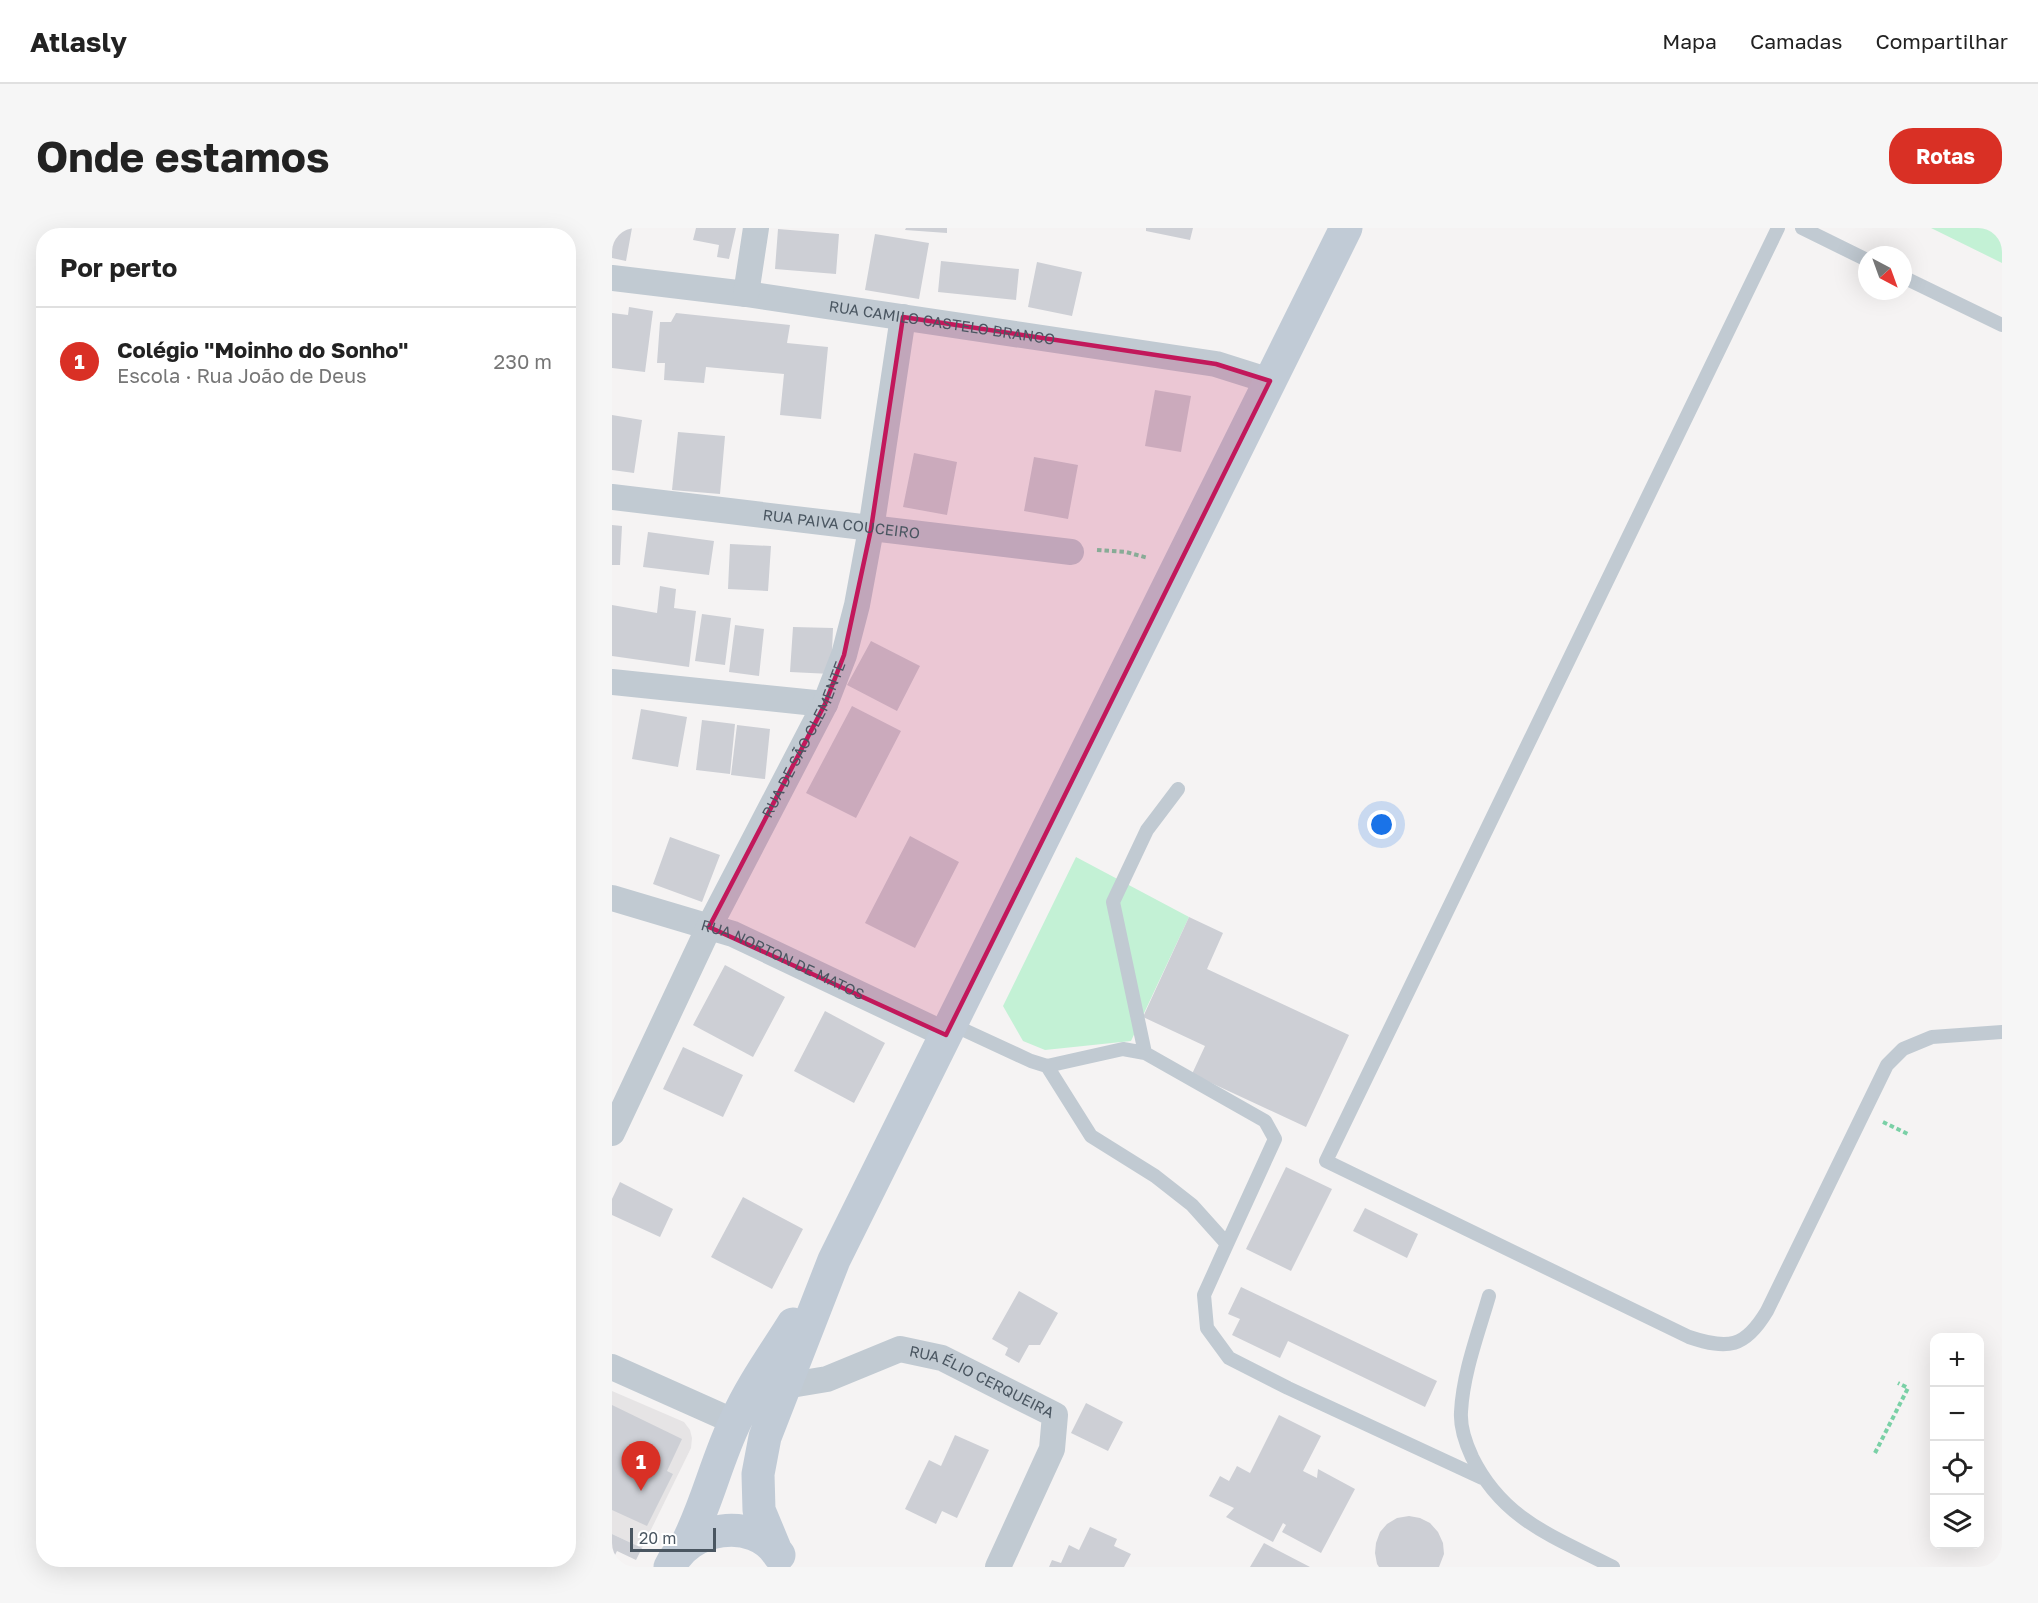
<!DOCTYPE html>
<html lang="pt">
<head>
<meta charset="utf-8">
<style>
  :root { --surface:#fff; --page:#f6f6f6; --text:#222; --muted:#767676; --line:#e0e0e0; --accent:#d93025 }
  body { margin:0; font-family:"Golos Text",sans-serif; background:var(--page); color:var(--text) }
  .controls { position:absolute; right:18px; bottom:18px; display:grid; overflow:hidden; border-radius:12px; box-shadow:0 6px 24px #0002 }
  .controls button { width:54px; height:54px; display:grid; place-items:center; padding:0; border:0; border-bottom:2px solid var(--line); background:var(--surface); color:var(--text); font:30px sans-serif }
  .compass { position:absolute; left:1246px; top:18px; width:54px; height:54px; border-radius:50%; background:var(--surface); box-shadow:0 6px 24px #0002; rotate:139deg }
  .scale { position:absolute; left:18px; bottom:15px; width:86px; box-sizing:border-box; padding-left:6px; border:3px solid #4a5661; border-top:0; font-size:16px; line-height:21px; white-space:nowrap; color:#4a5661; -webkit-text-stroke:4px #fff; paint-order:stroke }
  .you { position:absolute; left:770px; top:597px; width:21px; height:21px; margin:-15px; border:4px solid #fff; border-radius:50%; background:#1a73e8; box-shadow:0 0 0 9px #1a73e833 }
  .badge { display:grid; place-items:center; width:39px; height:39px; border-radius:50%; background:var(--accent); color:#fff; font-size:20px; font-weight:700 }
  .pin { position:absolute; translate:-50% -50px; filter:drop-shadow(0 2px 3px #0008) }
  .pin::after { content:''; position:absolute; top:32px; width:21px; height:18px; background:inherit; clip-path:polygon(0 0,100% 0,50% 100%) }
  .list { margin:0; padding:0; list-style:none }
  h2 { display:flex; justify-content:space-between; align-items:center; height:78px; margin:0; padding:0 24px; font-size:26px }
  h2 small { font-size:20px; font-weight:400; color:var(--muted) }
  .list li { display:grid; grid-template-columns:39px 1fr auto; gap:18px; align-items:center; box-sizing:border-box; height:108px; padding:0 24px; border-top:2px solid var(--line) }
  .list b { display:block; font-size:22px; white-space:nowrap }
  .list p { margin:0; font-size:20px; white-space:nowrap; color:var(--muted) }
  .list em { font-size:20px; font-style:normal; color:var(--muted) }
  .icon { flex:none; width:33px; height:33px; fill:none; stroke:currentColor; stroke-width:2; stroke-linecap:round; stroke-linejoin:round }
  .map { position:relative; flex:none; width:1390px; height:1339px; overflow:hidden; border-radius:24px }
  header { display:flex; align-items:center; gap:36px; box-sizing:border-box; height:84px; padding:0 30px; background:var(--surface); border-bottom:2px solid var(--line) }
  header strong { font-size:28px }
  nav { display:flex; gap:33px; margin-inline-start:auto; font-size:21px }
  .intro { display:flex; align-items:center; justify-content:space-between; box-sizing:border-box; height:144px; padding:0 36px }
  h1 { margin:0; font-size:42px }
  .button { padding:15px 27px; border-radius:24px; background:var(--accent); color:#fff; font-size:21px; font-weight:700 }
  main { display:flex; gap:36px; padding:0 36px }
  aside { flex:1; background:var(--surface); border-radius:24px; box-shadow:0 6px 24px #0002 }
  .map>svg:first-child { display:block }
</style>
</head>
<body>
<header>
<strong>Atlasly</strong>
<nav><a>Mapa</a><a>Camadas</a><a>Compartilhar</a></nav>
</header>
<div class="intro"><h1>Onde estamos</h1><a class="button">Rotas</a></div>
<main>
<aside>
<h2>Por perto<small></small></h2>
<ul class="list">
<li><span class="badge">1</span><div><b>Colégio &quot;Moinho do Sonho&quot;</b><p>Escola · Rua João de Deus</p></div><em>230 m</em></li>
</ul>
</aside>
<div class="map">
<svg width="1390" height="1339" viewBox="0 0 1390 1339">
  <rect width="100%" height="100%" fill="#f5f3f3"/>
  <path fill="#e6e4e5" d="M 0,1163 L 72,1194 L 78,1202 L 80,1210 L 79,1220 L 30,1320 L 0,1306 Z"/>
  <path fill="#c3f1d5" d="M 1319,0 L 1390,0 L 1390,35 Z
    M 464,629 L 577,689 L 519,813 L 433,822 L 411,813 L 391,778 Z"/>
  <path fill="#cdcfd5" d="M 0,0 L 20,0 L 14,33 L 0,30 Z
    M 84,0 L 124,0 L 117,31 L 105,29 L 107,17 L 81,12 Z
    M 294,0 L 335,0 L 335,5 L 293,2 Z
    M 534,0 L 581,0 L 578,12 L 534,3 Z
    M 166,1 L 227,6 L 224,46 L 163,41 Z
    M 263,6 L 317,15 L 307,71 L 253,62 Z
    M 329,33 L 407,41 L 404,72 L 326,64 Z
    M 425,34 L 470,44 L 460,88 L 416,79 Z
    M 17,79 L 41,83 L 33,144 L 0,140 L 0,85 L 16,87 Z
    M 64,85 L 178,97 L 175,115 L 216,119 L 209,191 L 168,187 L 172,146 L 94,139 L 92,155 L 52,152 L 53,135 L 45,135 L 48,94 L 59,94 Z
    M 543,162 L 579,168 L 569,224 L 533,218 Z
    M 0,187 L 30,192 L 22,245 L 0,242 Z
    M 66,204 L 113,208 L 108,266 L 60,262 Z
    M 302,225 L 345,234 L 335,287 L 291,279 Z
    M 422,229 L 466,237 L 456,291 L 412,283 Z
    M 0,297 L 10,298 L 8,337 L 0,337 Z
    M 36,304 L 102,313 L 97,347 L 31,339 Z
    M 118,316 L 159,318 L 156,363 L 116,361 Z
    M 48,358 L 64,361 L 62,380 L 84,383 L 77,439 L 0,428 L 0,377 L 45,385 Z
    M 90,386 L 119,390 L 113,437 L 83,433 Z
    M 123,397 L 152,401 L 147,448 L 117,444 Z
    M 181,399 L 221,400 L 219,446 L 178,444 Z
    M 259,413 L 308,438 L 285,483 L 235,457 Z
    M 240,478 L 289,503 L 244,590 L 194,565 Z
    M 29,481 L 75,489 L 66,539 L 20,531 Z
    M 90,492 L 123,496 L 118,546 L 84,542 Z
    M 125,497 L 158,501 L 153,551 L 119,547 Z
    M 298,608 L 347,634 L 303,720 L 253,695 Z
    M 58,609 L 108,627 L 90,674 L 41,656 Z
    M 577,689 L 611,705 L 595,741 L 737,807 L 694,899 L 580,846 L 593,818 L 531,789 Z
    M 113,737 L 173,769 L 141,829 L 81,797 Z
    M 213,783 L 273,815 L 242,875 L 182,843 Z
    M 71,819 L 131,847 L 111,889 L 51,861 Z
    M 674,939 L 720,961 L 679,1043 L 634,1021 Z
    M 8,954 L 61,981 L 48,1009 L 0,987 L 0,971 Z
    M 131,969 L 191,1001 L 160,1061 L 99,1029 Z
    M 753,980 L 806,1006 L 795,1030 L 741,1003 Z
    M 629,1059 L 825,1153 L 813,1179 L 676,1113 L 668,1130 L 620,1107 L 628,1091 L 616,1086 Z
    M 407,1063 L 446,1085 L 428,1117 L 417,1117 L 407,1135 L 393,1127 L 396,1120 L 380,1111 Z
    M 474,1175 L 511,1194 L 496,1223 L 459,1205 Z
    M 0,1177 L 70,1211 L 55,1243 L 61,1246 L 35,1298 L 0,1282 Z
    M 667,1187 L 709,1208 L 691,1243 L 705,1250 L 706,1241 L 743,1261 L 709,1325 L 670,1304 L 674,1297 L 671,1295 L 661,1314 L 614,1289 L 622,1280 L 597,1268 L 608,1248 L 617,1253 L 625,1238 L 638,1245 Z
    M 343,1207 L 377,1222 L 345,1290 L 330,1283 L 324,1296 L 293,1281 L 317,1232 L 329,1238 Z
    M 797,1288 L 808,1290 L 818,1295 L 826,1304 L 831,1315 L 832,1326 L 827,1339 L 767,1339 L 765,1336 L 763,1325 L 764,1315 L 768,1304 L 775,1296 L 785,1290 Z
    M 478,1299 L 505,1311 L 502,1318 L 519,1326 L 512,1339 L 437,1339 L 440,1332 L 449,1335 L 457,1317 L 467,1322 Z
    M 0,1306 L 30,1320 L 24,1332 L 5,1323 L 2,1329 L 0,1328 Z
    M 652,1315 L 698,1339 L 638,1339 Z"/>
  <g fill="none" stroke-linecap="round" stroke-linejoin="round">
    <path stroke="#7ad0a6" stroke-width="4" stroke-dasharray="4.5 3" stroke-linecap="butt" d="M 485,322 L 514,324 L 536,330
      M 1271,894 L 1296,906
      M 1263,1225 L 1296,1160 L 1286,1155"/>
    <path stroke="#c1cad2" stroke-width="14" d="M 1166,0 L 714,933 L 1077,1109 C 1116,1122 1133,1120 1155,1083 L 1275,837 L 1291,821 L 1320,809 L 1390,804
      M 1190,0 L 1255,32
      M 1291,49 L 1390,97
      M 339,796 L 419,833 L 435,838 L 479,908 L 543,948 L 580,977 L 615,1016 L 592,1067 L 595,1100 L 617,1130 L 676,1160 L 870,1250
      M 533,825 L 501,674 L 535,602 L 566,561
      M 435,838 L 511,821 L 533,825 L 653,893 L 663,911 L 615,1016
      M 877,1068 C 866,1106 851,1145 849,1184 C 848,1199 854,1216 860,1229 C 891,1292 941,1308 1001,1339"/>
    <g stroke="#c1cad2" stroke-width="26">
      <path id="s1" d="M 0,50 L 134,66 L 604,136 L 658,153"/>
      <path d="M 134,66 L 144,0"/>
      <path id="s2" d="M 0,269 L 459,324"/>
      <path d="M 0,454 L 213,476"/>
      <path id="s3" d="M 0,670 L 121,706 L 334,807"/>
      <path id="s4" d="M 0,905 L 97,699 L 213,476 L 232,427 L 245,377 L 259,301 L 291,89"/>
      <path d="M 0,1139 L 123,1194"/>
      <path id="s5" d="M 173,1158 L 215,1151 L 288,1121 L 330,1130 L 443,1187 L 440,1221 L 386,1339"/>
    </g>
    <path stroke="#c1cbd6" stroke-width="33" d="M 74,1317 C 95,1277 104,1233 124,1192 C 139,1158 161,1128 181,1096
      M 164,1323 L 147,1282 L 146,1246 L 153,1209 L 222,1032 L 734,0
      M 58,1339 C 75,1299 142,1287 167,1327"/>
  </g>
  <path fill="#c2185b" fill-opacity="0.2" stroke="#c2185b" stroke-width="4.5" stroke-linejoin="round" d="M 291,89 L 604,136 L 658,153 L 334,807 L 97,699 L 213,476 L 232,427 L 259,301 Z"/>
  <g text-anchor="middle" stroke-width="4.5" stroke-linejoin="round" paint-order="stroke">
    <g font-size="15" fill="#4a5661" stroke="#fff">
      <text dy="5" stroke="none"><textPath href="#s1" startOffset="333">RUA CAMILO CASTELO BRANCO</textPath></text>
      <text dy="5" stroke="none"><textPath href="#s2" startOffset="231">RUA PAIVA COUCEIRO</textPath></text>
      <text dy="5" stroke="none"><textPath href="#s4" startOffset="438">RUA DE SÃO CLEMENTE</textPath></text>
      <text dy="5" stroke="none"><textPath href="#s3" startOffset="182">RUA NORTON DE MATOS</textPath></text>
      <text dy="5" stroke="none"><textPath href="#s5" startOffset="210">RUA ÉLIO CERQUEIRA</textPath></text>
    </g>
  </g>
</svg>
<div class="controls">
<button>+</button>
<button>−</button>
<button><svg class="icon" aria-label="locate" viewBox="0 0 24 24"><circle cx="12" cy="12" r="6"/><path d="M12 2v4M12 18v4M2 12h4M18 12h4"/></svg></button>
<button><svg class="icon" aria-label="layers" viewBox="0 0 24 24"><path d="M12 4l9 5-9 5-9-5zM3 14l9 5 9-5"/></svg></button>
</div>
<svg class="compass" viewBox="-18 -18 36 36"><path d="M0-13l5 13h-10z" fill="#e53935"/><path d="M0 13l5-13h-10z" fill="#767676"/></svg>
<div class="scale">20 m</div>
<div class="you"></div>
<div class="pin badge" style="left:29px;top:1263px">1</div>
</div>
</main>
</body>
</html>
